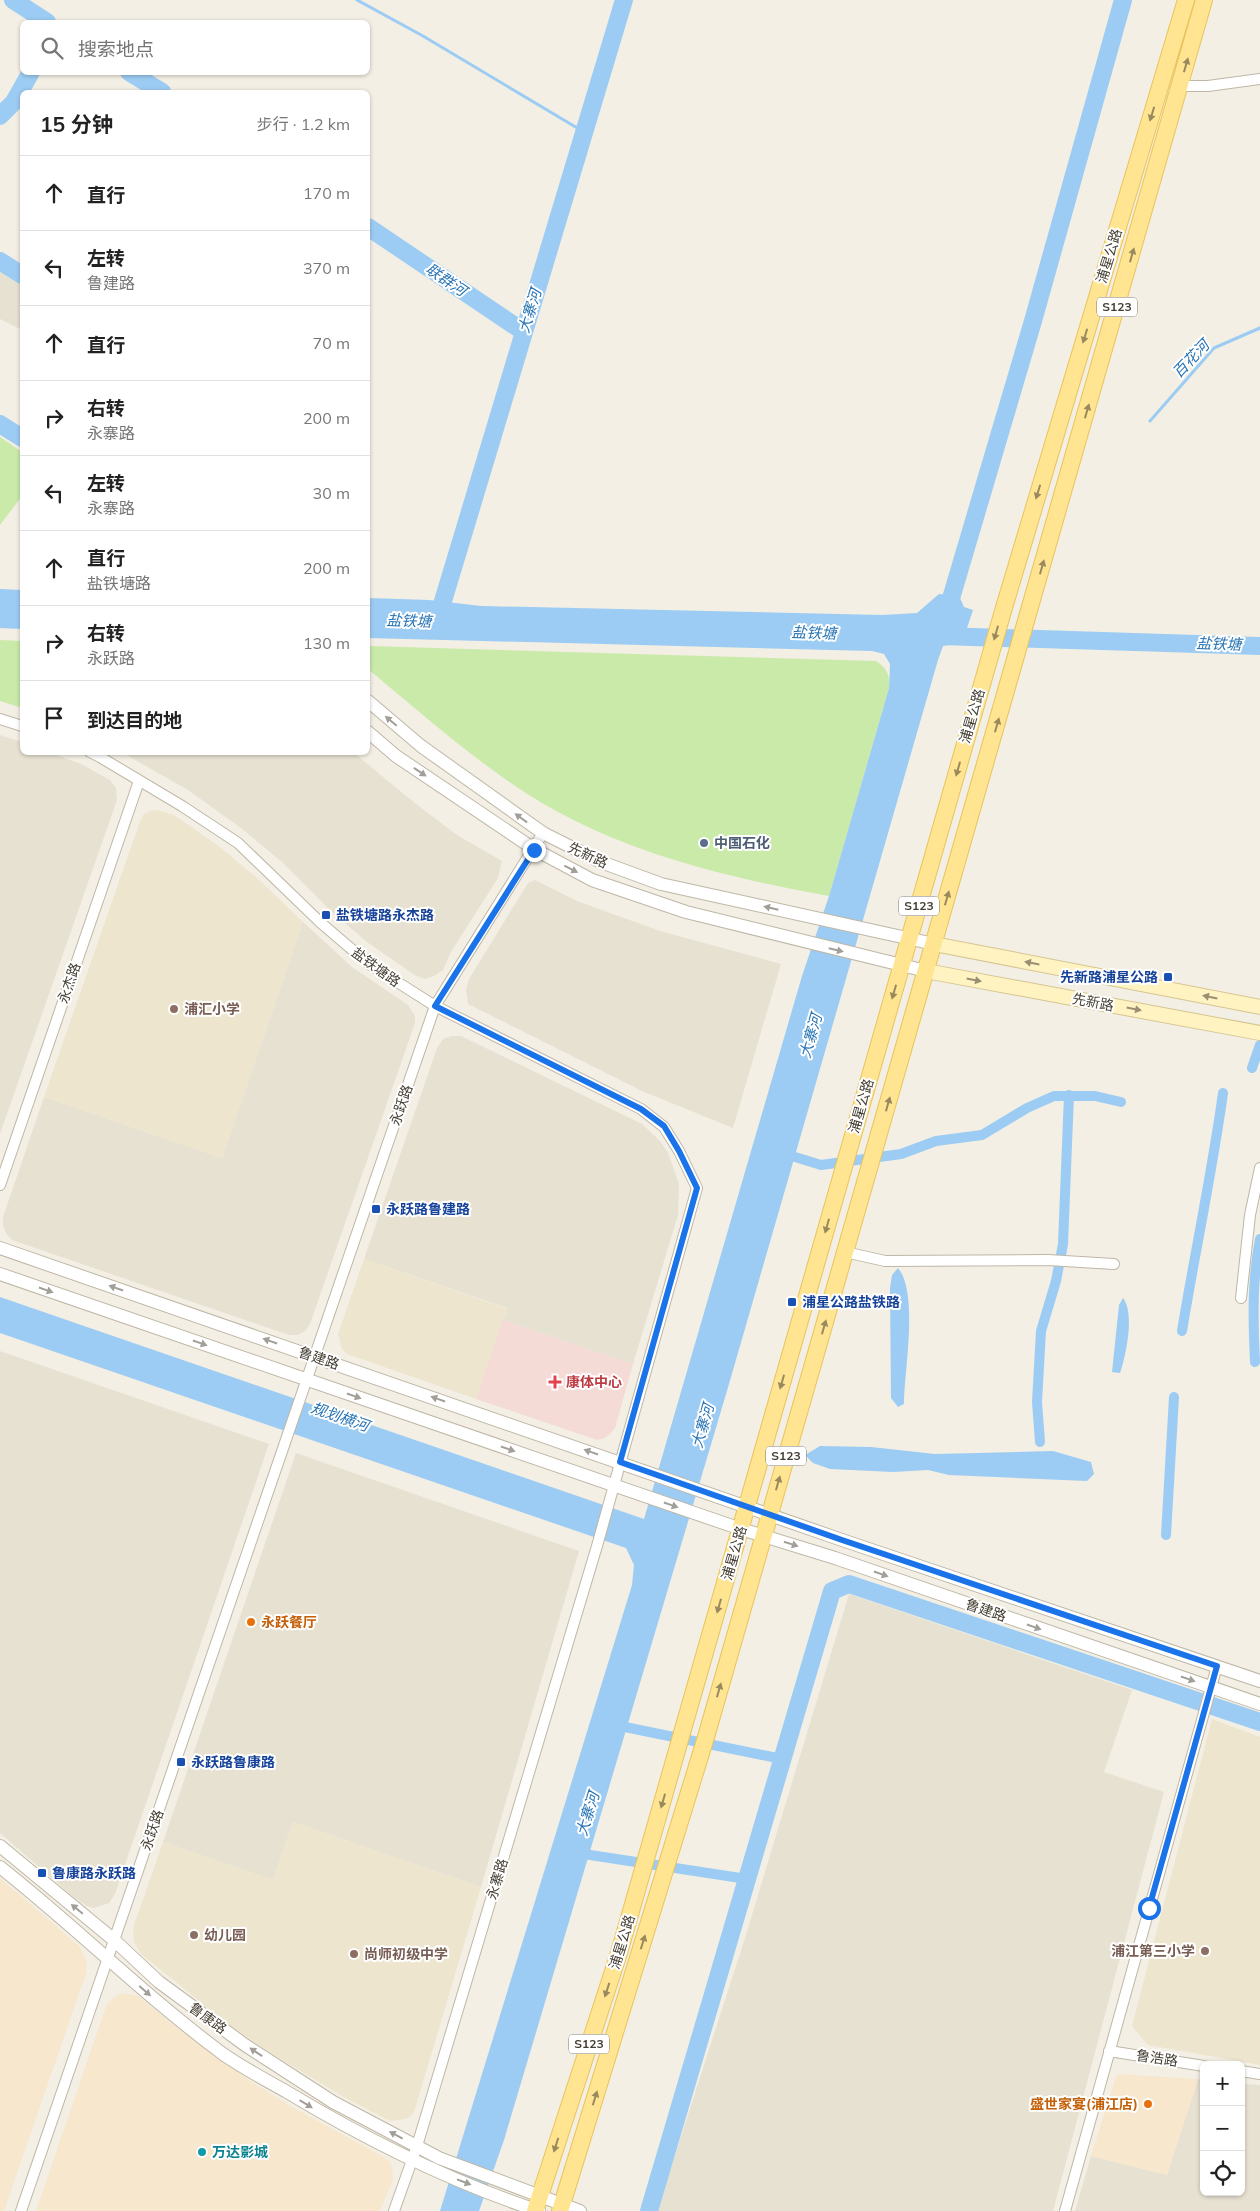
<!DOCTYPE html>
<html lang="zh">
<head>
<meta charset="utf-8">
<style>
  :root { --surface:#fff; --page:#f2f2f2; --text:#222; --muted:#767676; --line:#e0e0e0 }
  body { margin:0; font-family:Mulish,"Noto Sans SC",sans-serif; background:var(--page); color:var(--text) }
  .controls { position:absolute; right:15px; bottom:15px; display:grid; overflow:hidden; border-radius:8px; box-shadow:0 1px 4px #0004 }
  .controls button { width:45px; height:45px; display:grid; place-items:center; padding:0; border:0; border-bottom:1px solid var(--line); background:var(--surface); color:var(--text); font:25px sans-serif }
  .stop { position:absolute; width:15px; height:15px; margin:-11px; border:4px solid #1a73e8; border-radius:50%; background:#fff }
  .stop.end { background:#1a73e8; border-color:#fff; box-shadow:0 1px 5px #0008 }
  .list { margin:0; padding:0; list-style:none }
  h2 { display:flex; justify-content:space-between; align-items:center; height:65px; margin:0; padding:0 20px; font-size:21px }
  h2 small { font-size:16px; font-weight:400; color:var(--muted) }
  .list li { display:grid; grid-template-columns:32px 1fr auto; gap:15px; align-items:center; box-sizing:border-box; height:75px; padding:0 20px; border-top:1px solid var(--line) }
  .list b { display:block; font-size:19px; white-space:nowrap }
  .list p { margin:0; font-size:16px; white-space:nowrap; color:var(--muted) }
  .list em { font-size:16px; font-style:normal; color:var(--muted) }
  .icon { flex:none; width:28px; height:28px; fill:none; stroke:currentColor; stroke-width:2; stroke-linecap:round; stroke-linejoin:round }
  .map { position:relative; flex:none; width:1260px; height:2211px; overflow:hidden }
  .search { position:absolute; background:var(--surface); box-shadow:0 1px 4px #0004; left:20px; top:20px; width:350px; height:55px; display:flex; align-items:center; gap:12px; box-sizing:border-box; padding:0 18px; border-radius:8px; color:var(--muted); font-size:19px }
  .panel { position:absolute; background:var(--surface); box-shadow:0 1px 4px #0004; left:20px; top:90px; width:350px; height:665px; border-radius:8px }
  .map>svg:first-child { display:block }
</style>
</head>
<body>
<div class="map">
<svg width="1260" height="2211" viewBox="0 0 1260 2211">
  <rect width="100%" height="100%" fill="#f3efe4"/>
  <path fill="#e7e1d1" d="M 0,255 L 22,272 L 22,330 L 0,319 Z
    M 0,735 L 22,742 L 22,752 L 51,753 L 81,764 L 110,780 L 116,788 L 117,800 L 0,1134 Z
    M 123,753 L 354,753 L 416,804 L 457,835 L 502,861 L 498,878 L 451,952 L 443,970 L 434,976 L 425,979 L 416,976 L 367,942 L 334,914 L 283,863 L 241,828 L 188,790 Z
    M 535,880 L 577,901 L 660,931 L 781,964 L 733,1128 L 642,1091 L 468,1004 L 466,989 L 469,979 L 528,883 Z
    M 303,922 L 352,967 L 408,1005 L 415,1016 L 415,1023 L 310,1324 L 305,1331 L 298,1335 L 289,1335 L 12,1240 L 6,1233 L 3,1225 L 3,1217 L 44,1097 L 222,1158 Z
    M 452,1036 L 461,1036 L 642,1124 L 660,1141 L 668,1153 L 679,1184 L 678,1215 L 633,1364 L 503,1320 L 507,1308 L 364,1259 L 437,1048 L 443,1039 Z
    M 0,1351 L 269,1444 L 115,1894 L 109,1903 L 94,1908 L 87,1906 L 76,1899 L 0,1833 Z
    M 296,1453 L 579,1551 L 481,1887 L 293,1822 L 273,1880 L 163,1842 Z
    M 849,1594 L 1132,1690 L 1104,1772 L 1164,1792 L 1053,2211 L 657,2211 L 745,1938 Z
    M 1198,2079 L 1204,2080 L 1204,2192 L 1241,2192 L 1241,2084 L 1260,2085 L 1260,2211 L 1075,2211 L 1091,2156 L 1167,2175 Z"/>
  <path fill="#f6e7cd" d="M 0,1878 L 80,1947 L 87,1963 L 86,1973 L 4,2211 L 0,2211 Z
    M 121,1993 L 138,1996 L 173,2025 L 253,2083 L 292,2107 L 382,2156 L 390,2162 L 392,2169 L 393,2179 L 380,2211 L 36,2211 L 107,2004 L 113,1998 Z
    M 1117,2074 L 1198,2079 L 1167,2175 L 1091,2156 Z"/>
  <path fill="#ede5cd" d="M 157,810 L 174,815 L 216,844 L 256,877 L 303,922 L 222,1158 L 44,1097 L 139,824 L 143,815 L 150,811 Z
    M 364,1259 L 508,1309 L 476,1399 L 347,1354 L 342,1349 L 338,1334 Z
    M 1212,1719 L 1260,1737 L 1260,2065 L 1148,2045 L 1132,2026 Z
    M 293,1822 L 481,1887 L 415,2109 L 411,2116 L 405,2119 L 391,2121 L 382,2117 L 342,2096 L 266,2050 L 224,2021 L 141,1954 L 134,1942 L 133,1928 L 163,1842 L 273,1880 Z"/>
  <path fill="#f4dbd6" d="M 503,1320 L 633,1364 L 615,1428 L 611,1433 L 605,1438 L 597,1440 L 476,1399 Z"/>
  <path fill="#caeaaa" d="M 0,437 L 22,452 L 22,496 L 0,525 Z
    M 0,640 L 22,641 L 22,708 L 0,701 Z
    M 368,646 L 876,661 C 887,668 890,675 889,688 L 829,896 C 725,877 619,852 529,795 C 471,758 420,712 368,669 Z"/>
  <path fill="#9cccf3" d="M 0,589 L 22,590 L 22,629 L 0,628 Z
    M 939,594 L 959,596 L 964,607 L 973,610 L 962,643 L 943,646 L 938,660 L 729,1384 L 504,2140 L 479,2211 L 440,2211 L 632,1585 L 634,1565 L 626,1548 L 0,1333 L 0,1297 L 644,1519 L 802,976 L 829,896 L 889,688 L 890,664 L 884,654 L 872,651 L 368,638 L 368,598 L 429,600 L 481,606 L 882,615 L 917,613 Z
    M 898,1268 C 919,1293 904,1372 904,1404 L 898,1407 L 891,1398 L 890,1288 L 892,1275 Z
    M 1123,1298 C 1135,1313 1126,1356 1120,1373 L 1112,1372 L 1119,1305 Z
    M 820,1446 L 871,1447 L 935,1454 L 1053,1451 L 1091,1462 L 1094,1474 L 1087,1481 L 949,1475 L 928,1470 L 893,1472 L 830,1469 L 813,1463 L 805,1455 Z"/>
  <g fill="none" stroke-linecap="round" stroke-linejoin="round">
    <path stroke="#9cccf3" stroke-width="3" d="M 357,0 L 423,36 L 584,132
      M 1150,421 L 1214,348 L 1260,328"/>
    <path stroke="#9cccf3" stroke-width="10" d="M 1252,1068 L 1260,1045
      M 782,1153 L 821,1165 L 901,1154 L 936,1141 L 982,1135 L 1027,1108 L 1054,1096 L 1095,1096 L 1121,1102
      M 1182,1331 C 1195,1252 1212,1173 1223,1093
      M 1255,1362 C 1253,1320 1252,1280 1260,1239
      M 1040,1442 L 1037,1402 L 1041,1331 L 1056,1281 L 1063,1244 L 1069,1095
      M 1166,1535 L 1174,1397
      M 615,1725 L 782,1759
      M 577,1853 L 747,1879"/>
    <path stroke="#9cccf3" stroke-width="18" d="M 13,0 L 47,22
      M 129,72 L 162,92
      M 0,116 L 14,102 L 31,72
      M 368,227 L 524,332
      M 0,261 L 22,275
      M 0,424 L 22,438
      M 943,616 L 947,612 L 1033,321 L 1123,0
      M 437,621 L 624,0
      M 941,636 L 1260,646
      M 649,2211 L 832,1591 L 849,1584 L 1260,1722"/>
    <defs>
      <path id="minor" d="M 1180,86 L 1208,86 L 1260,79
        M 0,719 L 22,726
        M 90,752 L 100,757 L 182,806 L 238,843 L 321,923 L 369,964 L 435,1006 L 641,1109 L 664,1127 L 679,1151 L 697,1188 L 597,1546 L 417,2146 L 394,2211
        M 0,1185 L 139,781
        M 845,1252 L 885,1261 L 1048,1260 L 1114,1264
        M 1241,1298 L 1250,1215 L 1260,1168
        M 1109,2051 L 1204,2066
        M 1241,2071 L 1260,2074
        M 21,2211 L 435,1006 L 543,833
        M 1065,2211 L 1217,1666"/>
      <path id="tertiary" d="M 368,701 L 421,746 L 543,833 L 601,862 L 661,884 L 934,944
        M 368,732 L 396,756 L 534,849 L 592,880 L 686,912 L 926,971
        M 0,1248 L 842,1540 L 1260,1681
        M 0,1274 L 741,1529 L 835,1558 L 1260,1704
        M 0,1846 L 114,1940 L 159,1982 L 245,2045 L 333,2102 L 439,2158 L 580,2211
        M 0,1867 C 76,1927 145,1996 223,2054 C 243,2068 266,2080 287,2092 C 367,2140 451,2182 539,2211"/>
      <path id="secondary" d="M 934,944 L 1260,1007
        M 926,971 L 1260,1033"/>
      <path id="primary" d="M 535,2211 L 619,1953 L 1003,611 L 1186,0
        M 560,2211 L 706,1737 L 1204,0"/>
    </defs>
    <use href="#minor" stroke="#bfb7a6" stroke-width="12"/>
    <use href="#tertiary" stroke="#bfb7a6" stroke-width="14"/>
    <use href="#secondary" stroke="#d5c691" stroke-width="16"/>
    <use href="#primary" stroke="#e9c45c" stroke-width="18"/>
    <use href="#minor" stroke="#fff" stroke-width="10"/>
    <use href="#tertiary" stroke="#fff" stroke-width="12"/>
    <use href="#secondary" stroke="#fff3c2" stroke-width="14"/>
    <use href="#primary" stroke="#ffe491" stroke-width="16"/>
  </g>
  <defs><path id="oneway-solid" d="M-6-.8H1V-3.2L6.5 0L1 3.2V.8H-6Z" transform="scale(1.25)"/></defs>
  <g fill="#99895d">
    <use href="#oneway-solid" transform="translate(1186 65) rotate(-74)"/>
    <use href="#oneway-solid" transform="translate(1152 114) rotate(107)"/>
    <use href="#oneway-solid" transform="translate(1132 255) rotate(-74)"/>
    <use href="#oneway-solid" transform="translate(1085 336) rotate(107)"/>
    <use href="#oneway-solid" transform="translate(1087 411) rotate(-74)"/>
    <use href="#oneway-solid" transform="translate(1038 492) rotate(107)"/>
    <use href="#oneway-solid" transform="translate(1042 567) rotate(-74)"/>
    <use href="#oneway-solid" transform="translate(996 633) rotate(106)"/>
    <use href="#oneway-solid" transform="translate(997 725) rotate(-74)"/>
    <use href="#oneway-solid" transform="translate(958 769) rotate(106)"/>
    <use href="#oneway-solid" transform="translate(947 898) rotate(-74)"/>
    <use href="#oneway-solid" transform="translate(894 992) rotate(106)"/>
    <use href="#oneway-solid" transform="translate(888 1104) rotate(-74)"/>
    <use href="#oneway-solid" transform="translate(827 1226) rotate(106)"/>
    <use href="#oneway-solid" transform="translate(824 1327) rotate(-74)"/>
    <use href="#oneway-solid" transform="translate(782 1382) rotate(106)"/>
    <use href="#oneway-solid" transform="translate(778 1483) rotate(-74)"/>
    <use href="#oneway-solid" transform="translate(719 1606) rotate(106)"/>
    <use href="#oneway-solid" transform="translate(719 1690) rotate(-74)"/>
    <use href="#oneway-solid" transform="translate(663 1801) rotate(106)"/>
    <use href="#oneway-solid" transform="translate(643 1942) rotate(-73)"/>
    <use href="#oneway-solid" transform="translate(607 1990) rotate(108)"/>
    <use href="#oneway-solid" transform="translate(595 2098) rotate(-73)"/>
    <use href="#oneway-solid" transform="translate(556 2145) rotate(108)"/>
  </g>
  <g fill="#a29f99">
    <use href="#oneway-solid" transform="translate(391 721) rotate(-140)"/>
    <use href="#oneway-solid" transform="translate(420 772) rotate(34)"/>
    <use href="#oneway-solid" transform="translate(521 818) rotate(-144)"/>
    <use href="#oneway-solid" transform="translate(571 869) rotate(27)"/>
    <use href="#oneway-solid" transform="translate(771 908) rotate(-167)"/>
    <use href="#oneway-solid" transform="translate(836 950) rotate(13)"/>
    <use href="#oneway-solid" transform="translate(116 1288) rotate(-161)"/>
    <use href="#oneway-solid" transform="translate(46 1290) rotate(19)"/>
    <use href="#oneway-solid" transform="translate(270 1341) rotate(-161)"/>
    <use href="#oneway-solid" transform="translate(200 1343) rotate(19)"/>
    <use href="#oneway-solid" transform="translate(354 1396) rotate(19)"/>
    <use href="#oneway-solid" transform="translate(438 1399) rotate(-161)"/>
    <use href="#oneway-solid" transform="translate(508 1449) rotate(19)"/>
    <use href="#oneway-solid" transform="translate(591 1452) rotate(-161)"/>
    <use href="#oneway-solid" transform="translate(671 1505) rotate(19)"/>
    <use href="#oneway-solid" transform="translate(791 1544) rotate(18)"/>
    <use href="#oneway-solid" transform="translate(881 1574) rotate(19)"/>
    <use href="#oneway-solid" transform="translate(1034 1627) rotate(19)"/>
    <use href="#oneway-solid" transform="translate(1188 1679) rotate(19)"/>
    <use href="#oneway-solid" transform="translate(77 1909) rotate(-141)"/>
    <use href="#oneway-solid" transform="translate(145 1991) rotate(41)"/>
    <use href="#oneway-solid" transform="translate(256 2052) rotate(-147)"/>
    <use href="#oneway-solid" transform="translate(306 2104) rotate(31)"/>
    <use href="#oneway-solid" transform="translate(396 2135) rotate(-152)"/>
    <use href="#oneway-solid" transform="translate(464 2182) rotate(21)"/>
  </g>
  <g fill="#999073">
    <use href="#oneway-solid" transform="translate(1032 963) rotate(-169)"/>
    <use href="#oneway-solid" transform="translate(974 980) rotate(11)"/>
    <use href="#oneway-solid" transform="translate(1210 997) rotate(-168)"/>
    <use href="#oneway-solid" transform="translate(1134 1009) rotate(11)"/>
  </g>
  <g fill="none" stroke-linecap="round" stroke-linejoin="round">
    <path stroke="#1a73e8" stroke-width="6" d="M 534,850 L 435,1006 L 641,1109 L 664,1126 L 679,1151 L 697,1188 L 620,1462 L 842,1540 L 1217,1666 L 1149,1908"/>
  </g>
  <circle fill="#5c6f8a" stroke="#fff" stroke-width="2" cx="704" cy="843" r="5"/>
  <g fill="#1a4fb4" stroke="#fff" stroke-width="2">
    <rect x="321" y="910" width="10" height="10" rx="2.5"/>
    <rect x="1163" y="972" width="10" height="10" rx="2.5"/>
    <rect x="371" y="1204" width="10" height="10" rx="2.5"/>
    <rect x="787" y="1297" width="10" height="10" rx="2.5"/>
    <rect x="176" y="1757" width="10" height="10" rx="2.5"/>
    <rect x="37" y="1868" width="10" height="10" rx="2.5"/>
  </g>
  <g fill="#8d6e63" stroke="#fff" stroke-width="2">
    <circle cx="174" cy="1009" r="5"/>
    <circle cx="194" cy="1935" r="5"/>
    <circle cx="1205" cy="1951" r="5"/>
    <circle cx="354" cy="1954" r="5"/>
  </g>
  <path fill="#e0444e" stroke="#fff" stroke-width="2" d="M552.5 1374.5h5v5h5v5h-5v5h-5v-5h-5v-5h5z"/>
  <g fill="#e8710a" stroke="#fff" stroke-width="2">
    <circle cx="251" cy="1622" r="5"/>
    <circle cx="1148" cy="2104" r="5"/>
  </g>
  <circle fill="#0f9aa8" stroke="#fff" stroke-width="2" cx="202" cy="2152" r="5"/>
  <g text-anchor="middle" stroke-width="4" stroke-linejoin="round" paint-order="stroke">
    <g fill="#fff" stroke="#7d7970" stroke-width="1">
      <rect x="1097" y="297.5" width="40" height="19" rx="4"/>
      <rect x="899" y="896.5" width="40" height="19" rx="4"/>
      <rect x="766" y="1446.5" width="40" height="19" rx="4"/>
      <rect x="569" y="2034.5" width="40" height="19" rx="4"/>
    </g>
    <g font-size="12" font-weight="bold" fill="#453f33">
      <text x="1117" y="311">S123</text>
      <text x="919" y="910">S123</text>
      <text x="786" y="1460">S123</text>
      <text x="589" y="2048">S123</text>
    </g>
    <g font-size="14" fill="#453f33" stroke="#fff">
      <text transform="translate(1109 256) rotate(-73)" y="5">浦星公路</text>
      <text transform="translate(972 716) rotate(-74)" y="5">浦星公路</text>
      <text transform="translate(588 855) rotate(25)" y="5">先新路</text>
      <text transform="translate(376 967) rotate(36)" y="5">盐铁塘路</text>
      <text transform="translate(69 983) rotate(-71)" y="5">永杰路</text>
      <text transform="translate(1093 1002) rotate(11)" y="5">先新路</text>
      <text transform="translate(401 1105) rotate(-71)" y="5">永跃路</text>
      <text transform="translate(861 1106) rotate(-74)" y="5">浦星公路</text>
      <text transform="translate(319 1358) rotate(19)" y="5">鲁建路</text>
      <text transform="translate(734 1553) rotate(-74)" y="5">浦星公路</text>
      <text transform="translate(986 1610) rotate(19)" y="5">鲁建路</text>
      <text transform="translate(152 1830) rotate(-71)" y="5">永跃路</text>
      <text transform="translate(497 1879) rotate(-73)" y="5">永寨路</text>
      <text transform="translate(622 1942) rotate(-73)" y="5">浦星公路</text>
      <text transform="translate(208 2018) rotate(36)" y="5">鲁康路</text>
      <text transform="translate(1157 2058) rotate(9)" y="5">鲁浩路</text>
    </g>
    <g font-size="14" font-weight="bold" fill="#4e5e75" stroke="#fff" text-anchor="start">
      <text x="714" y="848">中国石化</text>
    </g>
    <g font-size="14" font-weight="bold" fill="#164399" stroke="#fff" text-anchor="start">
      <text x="336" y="920">盐铁塘路永杰路</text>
      <text x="1158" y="982" text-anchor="end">先新路浦星公路</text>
      <text x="386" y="1214">永跃路鲁建路</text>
      <text x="802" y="1307">浦星公路盐铁路</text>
      <text x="191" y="1767">永跃路鲁康路</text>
      <text x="52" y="1878">鲁康路永跃路</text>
    </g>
    <g font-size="14" font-weight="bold" fill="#785e54" stroke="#fff" text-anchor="start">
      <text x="184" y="1014">浦汇小学</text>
      <text x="204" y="1940">幼儿园</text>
      <text x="1195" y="1956" text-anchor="end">浦江第三小学</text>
      <text x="364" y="1959">尚师初级中学</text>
    </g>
    <g font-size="14" font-weight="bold" fill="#be3a42" stroke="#fff" text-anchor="start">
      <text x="566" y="1387">康体中心</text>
    </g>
    <g font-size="14" font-weight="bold" fill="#c56008" stroke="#fff" text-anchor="start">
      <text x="261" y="1627">永跃餐厅</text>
      <text x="1138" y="2109" text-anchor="end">盛世家宴(浦江店)</text>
    </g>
    <g font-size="14" font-weight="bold" fill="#0d838f" stroke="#fff" text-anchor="start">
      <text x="212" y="2157">万达影城</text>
    </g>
    <g font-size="15" font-style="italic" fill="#2874b5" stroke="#fff">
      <text transform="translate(446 280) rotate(34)" y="5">联群河</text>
      <text transform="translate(530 311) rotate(-73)" y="5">大寨河</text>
      <text transform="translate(1191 359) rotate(-46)" y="5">百花河</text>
      <text transform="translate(409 621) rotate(2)" y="5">盐铁塘</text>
      <text transform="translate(814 633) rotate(2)" y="5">盐铁塘</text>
      <text transform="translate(1219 644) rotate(2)" y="5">盐铁塘</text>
      <text transform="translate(811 1036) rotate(-74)" y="5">大寨河</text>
      <text transform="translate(340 1417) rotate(19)" y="5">规划横河</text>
      <text transform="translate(703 1426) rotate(-74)" y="5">大寨河</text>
      <text transform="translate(588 1814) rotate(-73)" y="5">大寨河</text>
    </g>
  </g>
</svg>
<div class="controls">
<button>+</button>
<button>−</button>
<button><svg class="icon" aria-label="locate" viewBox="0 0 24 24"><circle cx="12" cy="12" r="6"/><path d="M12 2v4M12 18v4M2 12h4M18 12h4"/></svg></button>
</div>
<div class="stop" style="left:1149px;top:1908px"></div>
<div class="stop end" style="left:534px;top:850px"></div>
<div class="search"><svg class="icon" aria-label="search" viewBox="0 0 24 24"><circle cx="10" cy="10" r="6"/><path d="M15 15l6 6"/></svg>搜索地点</div>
<section class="panel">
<h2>15 分钟<small>步行 · 1.2 km</small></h2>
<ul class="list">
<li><svg class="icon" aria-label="ahead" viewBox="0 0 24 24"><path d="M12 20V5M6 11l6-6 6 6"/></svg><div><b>直行</b></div><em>170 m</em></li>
<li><svg class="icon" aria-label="left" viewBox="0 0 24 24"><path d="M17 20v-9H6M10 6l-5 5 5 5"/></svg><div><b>左转</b><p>鲁建路</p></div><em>370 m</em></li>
<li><svg class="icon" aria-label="ahead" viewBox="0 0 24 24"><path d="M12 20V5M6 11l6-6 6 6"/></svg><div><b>直行</b></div><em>70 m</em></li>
<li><svg class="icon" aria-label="right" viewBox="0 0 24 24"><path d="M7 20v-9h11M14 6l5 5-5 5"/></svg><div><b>右转</b><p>永寨路</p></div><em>200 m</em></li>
<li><svg class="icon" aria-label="left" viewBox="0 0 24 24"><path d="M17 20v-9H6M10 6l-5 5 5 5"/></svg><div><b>左转</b><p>永寨路</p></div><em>30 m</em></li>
<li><svg class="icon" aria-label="ahead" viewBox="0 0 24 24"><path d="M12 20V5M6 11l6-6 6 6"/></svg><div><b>直行</b><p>盐铁塘路</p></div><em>200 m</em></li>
<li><svg class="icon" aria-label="right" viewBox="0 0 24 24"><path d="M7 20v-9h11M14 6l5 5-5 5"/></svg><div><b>右转</b><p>永跃路</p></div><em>130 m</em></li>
<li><svg class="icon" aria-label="arrive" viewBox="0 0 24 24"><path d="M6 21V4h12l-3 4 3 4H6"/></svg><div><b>到达目的地</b></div></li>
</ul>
</section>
</div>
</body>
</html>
